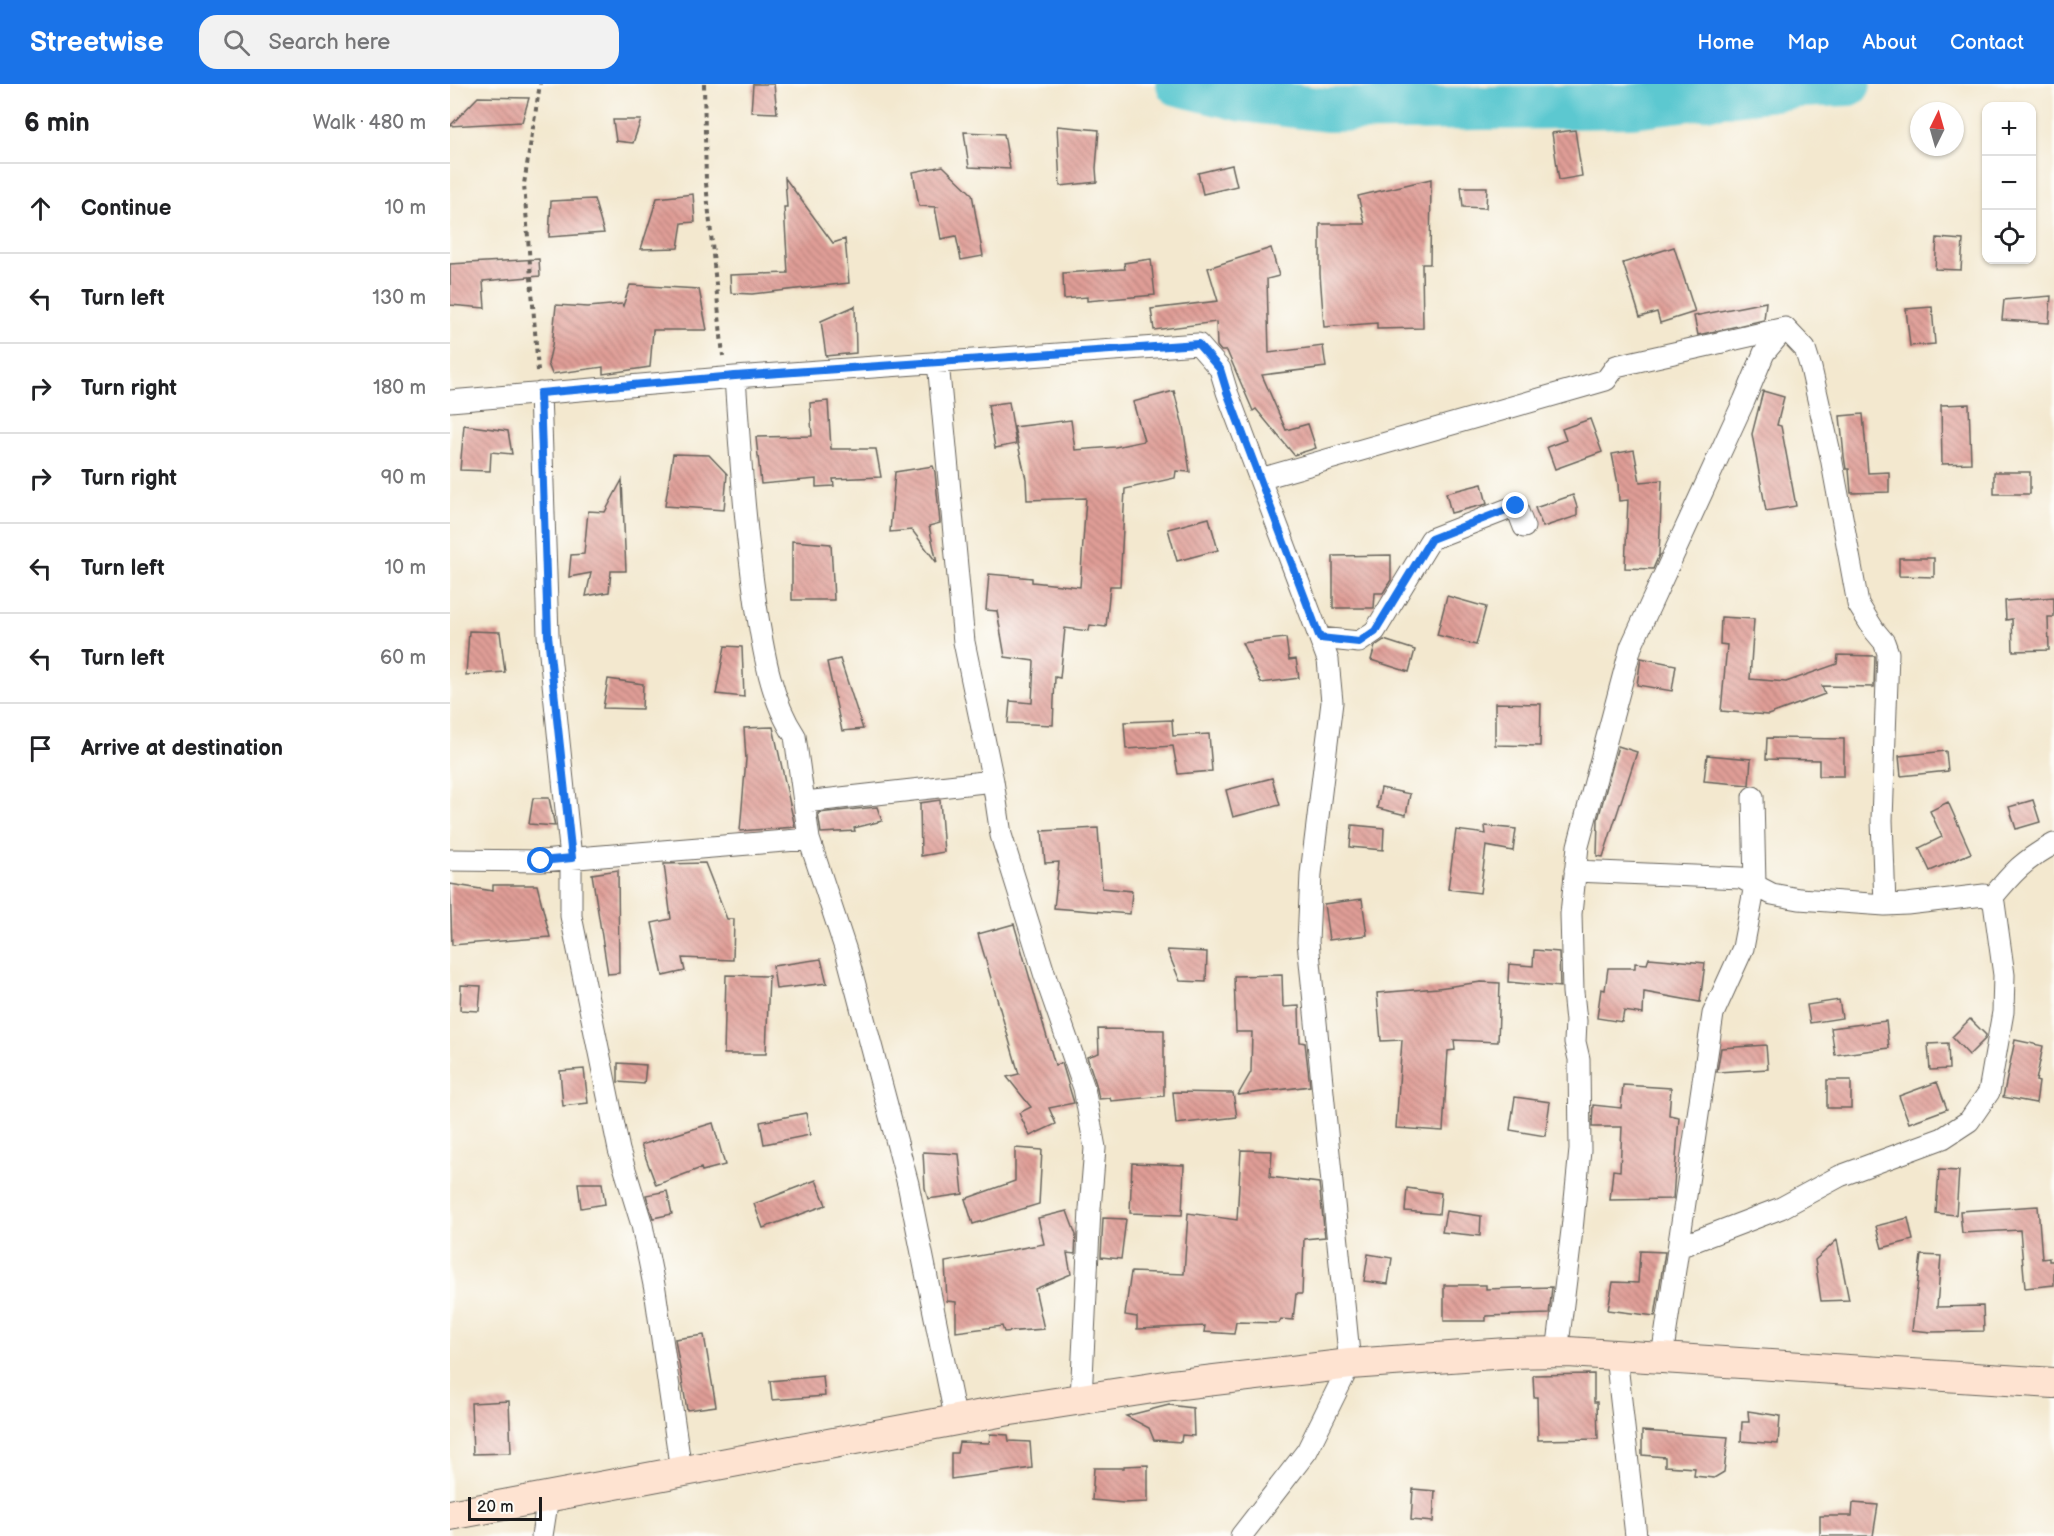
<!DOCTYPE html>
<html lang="en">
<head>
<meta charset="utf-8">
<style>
  :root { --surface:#fff; --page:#f2f2f2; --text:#202124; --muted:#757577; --line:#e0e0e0; --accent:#1a73e8 }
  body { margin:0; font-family:"Balsamiq Sans",sans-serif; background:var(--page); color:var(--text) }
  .controls { position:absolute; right:18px; top:18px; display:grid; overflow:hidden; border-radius:12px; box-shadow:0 2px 4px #0004 }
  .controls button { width:54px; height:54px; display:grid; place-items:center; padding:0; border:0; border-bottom:2px solid var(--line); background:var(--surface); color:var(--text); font:30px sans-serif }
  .compass { position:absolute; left:1460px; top:18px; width:54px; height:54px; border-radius:50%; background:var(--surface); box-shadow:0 2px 4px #0004; rotate:5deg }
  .scale { position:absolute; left:18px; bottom:15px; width:74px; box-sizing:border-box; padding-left:6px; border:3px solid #1c1c1c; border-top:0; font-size:16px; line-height:21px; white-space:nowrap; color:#1c1c1c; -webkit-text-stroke:4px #fdfcf7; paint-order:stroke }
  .stop { position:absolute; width:18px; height:18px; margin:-14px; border:4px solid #1a73e8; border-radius:50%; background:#fff }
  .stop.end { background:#1a73e8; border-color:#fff; box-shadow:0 2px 6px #0008 }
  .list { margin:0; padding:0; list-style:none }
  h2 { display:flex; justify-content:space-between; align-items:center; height:78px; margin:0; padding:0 24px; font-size:26px }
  h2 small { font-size:20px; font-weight:400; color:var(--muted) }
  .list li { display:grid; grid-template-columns:39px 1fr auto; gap:18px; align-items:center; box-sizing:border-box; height:90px; padding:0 24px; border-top:2px solid var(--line) }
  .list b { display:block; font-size:22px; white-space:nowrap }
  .list em { font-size:20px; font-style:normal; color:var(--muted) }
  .icon { flex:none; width:33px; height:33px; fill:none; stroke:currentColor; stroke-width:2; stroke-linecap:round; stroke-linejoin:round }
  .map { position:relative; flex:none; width:1604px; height:1452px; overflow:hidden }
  header { display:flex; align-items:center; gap:36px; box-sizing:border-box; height:84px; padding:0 30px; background:var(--accent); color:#fff }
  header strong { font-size:28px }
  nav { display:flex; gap:33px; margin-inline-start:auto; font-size:21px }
  .search { width:420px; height:54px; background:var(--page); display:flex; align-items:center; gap:15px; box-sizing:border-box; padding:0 21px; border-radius:18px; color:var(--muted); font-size:22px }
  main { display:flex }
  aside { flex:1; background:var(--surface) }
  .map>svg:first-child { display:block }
</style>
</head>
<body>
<header>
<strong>Streetwise</strong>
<div class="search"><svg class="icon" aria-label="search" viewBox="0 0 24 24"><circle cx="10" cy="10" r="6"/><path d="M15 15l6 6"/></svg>Search here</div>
<nav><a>Home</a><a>Map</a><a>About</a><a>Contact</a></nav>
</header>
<main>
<aside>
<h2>6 min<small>Walk · 480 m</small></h2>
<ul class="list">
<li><svg class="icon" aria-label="ahead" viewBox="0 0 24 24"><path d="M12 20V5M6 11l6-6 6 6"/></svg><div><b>Continue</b></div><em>10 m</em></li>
<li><svg class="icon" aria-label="left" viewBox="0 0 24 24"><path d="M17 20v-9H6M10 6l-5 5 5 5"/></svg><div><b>Turn left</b></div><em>130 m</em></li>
<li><svg class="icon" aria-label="right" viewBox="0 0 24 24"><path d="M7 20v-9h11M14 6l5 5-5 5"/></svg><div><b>Turn right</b></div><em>180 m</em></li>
<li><svg class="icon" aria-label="right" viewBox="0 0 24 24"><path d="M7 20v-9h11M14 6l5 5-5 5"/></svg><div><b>Turn right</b></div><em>90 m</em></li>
<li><svg class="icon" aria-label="left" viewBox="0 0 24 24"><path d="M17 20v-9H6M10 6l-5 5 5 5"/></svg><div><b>Turn left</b></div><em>10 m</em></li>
<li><svg class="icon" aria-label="left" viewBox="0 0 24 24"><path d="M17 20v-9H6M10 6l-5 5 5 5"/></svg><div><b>Turn left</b></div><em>60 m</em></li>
<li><svg class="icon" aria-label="arrive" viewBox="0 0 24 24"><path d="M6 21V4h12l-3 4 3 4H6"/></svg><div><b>Arrive at destination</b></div></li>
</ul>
</aside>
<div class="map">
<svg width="1604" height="1452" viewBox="0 0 1604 1452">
  <defs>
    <pattern id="building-back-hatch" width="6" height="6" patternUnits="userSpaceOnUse" patternTransform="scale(1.5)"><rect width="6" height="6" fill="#e09e97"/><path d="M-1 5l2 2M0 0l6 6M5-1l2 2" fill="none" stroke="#b5807a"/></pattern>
  </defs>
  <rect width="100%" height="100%" fill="#fdfcf7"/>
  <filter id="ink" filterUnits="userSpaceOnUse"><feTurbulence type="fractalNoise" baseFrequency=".0167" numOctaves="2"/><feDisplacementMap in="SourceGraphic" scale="12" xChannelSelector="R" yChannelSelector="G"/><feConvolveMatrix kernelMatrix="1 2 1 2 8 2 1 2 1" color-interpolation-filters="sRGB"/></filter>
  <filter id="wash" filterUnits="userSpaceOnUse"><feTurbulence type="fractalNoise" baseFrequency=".008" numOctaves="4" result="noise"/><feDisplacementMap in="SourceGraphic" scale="24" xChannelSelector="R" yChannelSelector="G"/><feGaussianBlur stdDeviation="1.35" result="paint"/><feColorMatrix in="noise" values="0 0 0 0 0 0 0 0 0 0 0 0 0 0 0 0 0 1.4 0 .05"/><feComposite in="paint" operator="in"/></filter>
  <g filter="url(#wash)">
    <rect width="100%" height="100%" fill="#f3e8cf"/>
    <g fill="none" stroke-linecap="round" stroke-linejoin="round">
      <path stroke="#5bc8d0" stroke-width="44" d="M 728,0 L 793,16 L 877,26 L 1182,22 L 1349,2 L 1399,0"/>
    </g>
    <g id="blocks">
      <path fill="url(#building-back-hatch)" d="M 303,0 L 324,0 L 327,29 L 301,28 Z
        M 28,13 L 79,14 L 72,38 L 0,42 Z
        M 163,36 L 191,36 L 183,59 L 166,57 Z
        M 607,42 L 649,46 L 646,84 L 647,98 L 610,102 Z
        M 1125,46 L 1132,92 L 1109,96 L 1102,49 Z
        M 514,48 L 554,50 L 560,85 L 519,83 Z
        M 782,81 L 787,102 L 753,110 L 748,89 Z
        M 493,82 L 522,110 L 533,172 L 511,176 L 506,152 L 491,155 L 485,124 L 487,123 L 469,122 L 463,88 Z
        M 335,94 L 383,159 L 395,155 L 399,199 L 302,210 L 281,209 L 280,191 L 338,189 L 334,123 L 337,123 Z
        M 981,95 L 980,180 L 972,180 L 973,244 L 927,245 L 927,239 L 874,243 L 870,190 L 870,140 L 915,140 L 908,112 Z
        M 1011,103 L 1037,103 L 1036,124 L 1013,123 Z
        M 243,110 L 245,138 L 232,139 L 228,164 L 191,165 L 207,114 Z
        M 144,115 L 154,149 L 99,153 L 101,117 Z
        M 1487,154 L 1513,156 L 1511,186 L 1485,185 Z
        M 1224,163 L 1245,228 L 1210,239 L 1207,228 L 1190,233 L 1173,179 Z
        M 821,164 L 829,192 L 817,195 L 819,269 L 873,262 L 876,283 L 812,291 L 836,346 L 858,340 L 866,364 L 844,371 L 806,325 L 803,327 L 777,267 L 771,267 L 767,262 L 766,238 L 704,246 L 701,225 L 768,217 L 758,184 Z
        M 89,175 L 90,192 L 33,197 L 35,224 L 0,221 L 0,180 Z
        M 701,175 L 705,211 L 637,217 L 637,213 L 614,215 L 613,189 L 675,185 L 674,179 Z
        M 180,201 L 249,205 L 257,246 L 203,246 L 200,283 L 153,290 L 153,283 L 102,290 L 98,280 L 102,262 L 106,221 L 138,223 L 172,220 L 173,222 Z
        M 1601,212 L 1599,239 L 1552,236 L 1554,216 Z
        M 1316,218 L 1314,236 L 1248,251 L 1244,232 Z
        M 405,222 L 406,269 L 376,272 L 371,237 Z
        M 1482,223 L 1485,260 L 1460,262 L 1456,225 Z
        M 724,307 L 733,342 L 740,388 L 726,387 L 725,394 L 675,405 L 670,502 L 660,502 L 656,543 L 640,541 L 639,547 L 615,544 L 610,594 L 605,593 L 603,641 L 558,639 L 560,617 L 582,619 L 584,577 L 555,573 L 547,527 L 536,526 L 539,490 L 582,494 L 582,498 L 630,503 L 636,414 L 577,416 L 576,395 L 564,343 L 621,336 L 625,366 L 665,363 L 694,357 L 683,318 Z
        M 1313,307 L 1334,313 L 1327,341 L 1331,342 L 1346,422 L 1316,427 L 1302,350 Z
        M 378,317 L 381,365 L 426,365 L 431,393 L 383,395 L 384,402 L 366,403 L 366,395 L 311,400 L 306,353 L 362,352 L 360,319 Z
        M 559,318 L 566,360 L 545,364 L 538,321 Z
        M 1519,320 L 1521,379 L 1492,380 L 1491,321 Z
        M 1413,330 L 1418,389 L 1439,388 L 1439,408 L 1401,409 L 1399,385 L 1396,385 L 1394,372 L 1390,332 Z
        M 1140,335 L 1152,368 L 1105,385 L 1097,363 L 1116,356 L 1112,345 Z
        M 14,341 L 58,347 L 62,370 L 41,368 L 40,387 L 10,386 Z
        M 1184,366 L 1190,398 L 1212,396 L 1209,471 L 1203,485 L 1175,484 L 1178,416 L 1169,417 L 1168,400 L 1162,370 Z
        M 223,370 L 259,371 L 277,390 L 274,426 L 215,422 Z
        M 483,382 L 485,388 L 490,439 L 479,442 L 487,479 L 462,446 L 440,448 L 445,388 Z
        M 1544,388 L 1580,388 L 1580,410 L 1544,410 Z
        M 172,396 L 176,487 L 161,487 L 159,508 L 136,512 L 141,489 L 119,493 L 121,471 L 134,470 L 138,427 L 155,428 Z
        M 1032,400 L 1037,420 L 1001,429 L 996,409 Z
        M 1123,411 L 1127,423 L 1127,432 L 1093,443 L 1085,424 Z
        M 759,434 L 768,466 L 727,477 L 718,445 Z
        M 342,457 L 381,460 L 384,516 L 342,516 Z
        M 941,471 L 941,496 L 933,509 L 925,509 L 924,524 L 883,524 L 883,472 Z
        M 1449,474 L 1484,474 L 1484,493 L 1449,492 Z
        M 997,512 L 1036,523 L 1026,561 L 987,551 Z
        M 1604,513 L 1604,533 L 1598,533 L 1599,566 L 1563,567 L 1562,535 L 1556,536 L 1555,517 Z
        M 1271,533 L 1304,535 L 1300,595 L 1336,598 L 1387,580 L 1388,571 L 1425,572 L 1424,603 L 1372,602 L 1375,610 L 1318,631 L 1271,627 L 1277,561 L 1270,560 Z
        M 19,547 L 50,548 L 55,588 L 16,591 Z
        M 836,554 L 839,576 L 846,575 L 849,594 L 811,599 L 792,559 Z
        M 934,556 L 965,566 L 959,588 L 921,576 L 925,562 Z
        M 275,562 L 292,563 L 294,613 L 266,610 Z
        M 1191,574 L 1226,581 L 1222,607 L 1187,601 Z
        M 390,575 L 413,645 L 392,647 L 377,578 Z
        M 158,595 L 193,600 L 192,625 L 153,624 Z
        M 1045,619 L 1091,620 L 1090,662 L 1045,661 Z
        M 722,636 L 723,652 L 759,650 L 762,687 L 728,690 L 723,662 L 676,665 L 674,638 Z
        M 323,643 L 345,743 L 290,747 L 296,675 L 294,644 Z
        M 1317,654 L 1394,655 L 1394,692 L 1369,692 L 1369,676 L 1316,675 Z
        M 1168,662 L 1187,668 L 1153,773 L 1147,772 L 1148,735 Z
        M 1496,667 L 1498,687 L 1451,692 L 1449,672 Z
        M 1257,671 L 1301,675 L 1299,701 L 1254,697 Z
        M 822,694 L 830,721 L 783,733 L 776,706 Z
        M 931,704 L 960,710 L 956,731 L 927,724 Z
        M 83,714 L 99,714 L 105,742 L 79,740 Z
        M 490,716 L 494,768 L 471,772 L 470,719 Z
        M 1583,716 L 1590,738 L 1566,745 L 1559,723 Z
        M 1498,718 L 1521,769 L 1480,787 L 1469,764 L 1492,753 L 1480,727 Z
        M 427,723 L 432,737 L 404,744 L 405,747 L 371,749 L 368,729 Z
        M 902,741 L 934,744 L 933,766 L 900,763 Z
        M 1035,742 L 1066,745 L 1063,767 L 1036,762 L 1030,809 L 998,805 L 1006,746 L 1036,750 Z
        M 648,744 L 652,804 L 682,807 L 680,830 L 604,824 L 609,778 L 595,779 L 592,747 Z
        M 255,779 L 277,835 L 284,835 L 283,876 L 232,874 L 235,887 L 213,892 L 202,839 L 221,835 L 214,780 Z
        M 168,786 L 169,889 L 158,890 L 142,790 Z
        M 0,800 L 43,807 L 43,801 L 87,801 L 100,853 L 2,861 Z
        M 912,815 L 917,851 L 879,856 L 874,820 Z
        M 564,840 L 605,981 L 612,979 L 624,1019 L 599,1024 L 606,1040 L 580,1052 L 569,1029 L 581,1023 L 557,993 L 569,990 L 528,850 Z
        M 717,866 L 757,868 L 756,898 L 730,897 Z
        M 1084,866 L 1109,868 L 1110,903 L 1058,898 L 1059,880 L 1083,882 Z
        M 1199,874 L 1255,879 L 1250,918 L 1194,908 L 1193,930 L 1174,927 L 1172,938 L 1147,934 L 1151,905 L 1155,906 L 1158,884 L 1185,884 L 1185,879 L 1197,880 Z
        M 371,875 L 377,899 L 326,905 L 323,882 Z
        M 276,891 L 319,892 L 316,970 L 274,970 Z
        M 832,891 L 833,923 L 849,922 L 850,958 L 855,959 L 860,1002 L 788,1011 L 801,988 L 802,948 L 786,948 L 784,892 Z
        M 1031,898 L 1050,899 L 1048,958 L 1004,956 L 1005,966 L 998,967 L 993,1047 L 946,1044 L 952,956 L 931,957 L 927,909 L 988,904 Z
        M 11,901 L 31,902 L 29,927 L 10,926 Z
        M 1389,916 L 1392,934 L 1360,939 L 1357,921 Z
        M 1520,935 L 1536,951 L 1535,955 L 1519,971 L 1502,953 Z
        M 1436,937 L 1439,964 L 1385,971 L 1381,944 Z
        M 648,945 L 714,946 L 714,1012 L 661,1017 L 660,1014 L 649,1015 L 646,1000 L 637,973 L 649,969 Z
        M 1565,956 L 1593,962 L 1586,997 L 1589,998 L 1586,1019 L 1553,1013 Z
        M 1498,959 L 1499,985 L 1480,986 L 1478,960 Z
        M 1316,961 L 1318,985 L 1267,988 L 1271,964 Z
        M 168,979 L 196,981 L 194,1000 L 168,998 Z
        M 134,985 L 138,1019 L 113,1022 L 110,987 Z
        M 1377,996 L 1401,996 L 1401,1024 L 1377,1024 Z
        M 1487,998 L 1497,1025 L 1459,1039 L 1449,1012 Z
        M 1173,1001 L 1221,1004 L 1219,1031 L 1229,1033 L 1223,1115 L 1160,1116 L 1163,1086 L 1170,1087 L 1172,1043 L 1142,1043 L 1143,1021 L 1171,1024 Z
        M 723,1008 L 783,1009 L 787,1033 L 726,1040 Z
        M 1065,1013 L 1100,1018 L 1095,1052 L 1060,1046 Z
        M 356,1029 L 360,1051 L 314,1060 L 310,1038 Z
        M 263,1039 L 275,1081 L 252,1087 L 251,1084 L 206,1101 L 191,1061 Z
        M 565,1064 L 592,1066 L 589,1120 L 523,1140 L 515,1115 L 565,1097 Z
        M 791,1066 L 822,1067 L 820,1093 L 869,1099 L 875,1153 L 854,1155 L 852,1210 L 846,1210 L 843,1236 L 831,1235 L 829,1239 L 786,1238 L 784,1250 L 754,1248 L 755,1242 L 687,1245 L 687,1233 L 675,1231 L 681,1188 L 734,1190 L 738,1129 L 787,1136 Z
        M 473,1068 L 509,1070 L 513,1110 L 478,1115 L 475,1104 Z
        M 682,1079 L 734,1081 L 732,1131 L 680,1129 Z
        M 1489,1086 L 1509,1087 L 1506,1131 L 1486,1129 Z
        M 366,1096 L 376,1121 L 313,1144 L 304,1120 Z
        M 128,1099 L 152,1099 L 155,1120 L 131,1124 Z
        M 957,1104 L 991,1109 L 989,1130 L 955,1127 Z
        M 217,1107 L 222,1130 L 203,1134 L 196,1111 Z
        M 1588,1122 L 1592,1175 L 1599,1174 L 1599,1177 L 1604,1177 L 1604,1201 L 1575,1204 L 1570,1146 L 1512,1149 L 1510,1127 Z
        M 617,1127 L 626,1151 L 625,1170 L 617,1169 L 621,1190 L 585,1205 L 594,1245 L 554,1248 L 552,1242 L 506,1248 L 506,1218 L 497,1217 L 495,1178 L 594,1160 L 588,1134 Z
        M 996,1127 L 1031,1132 L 1030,1152 L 992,1148 Z
        M 653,1134 L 676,1135 L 671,1175 L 651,1173 Z
        M 1458,1134 L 1463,1156 L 1432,1164 L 1426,1142 Z
        M 1387,1156 L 1399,1216 L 1371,1217 L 1365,1176 Z
        M 1190,1167 L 1215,1168 L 1205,1232 L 1158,1226 L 1163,1198 L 1188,1199 Z
        M 918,1170 L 942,1174 L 938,1200 L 914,1197 Z
        M 1471,1171 L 1491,1172 L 1487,1223 L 1533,1222 L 1534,1247 L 1481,1248 L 1462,1246 Z
        M 994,1201 L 1036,1201 L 1036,1205 L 1102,1203 L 1099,1230 L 1036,1232 L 1036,1237 L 994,1237 Z
        M 254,1251 L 266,1322 L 237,1326 L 225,1255 Z
        M 1144,1290 L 1144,1318 L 1147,1318 L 1148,1355 L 1088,1356 L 1087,1313 L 1084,1313 L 1083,1291 Z
        M 373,1292 L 375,1312 L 322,1316 L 320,1297 Z
        M 59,1317 L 61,1369 L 23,1370 L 21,1319 Z
        M 719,1321 L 743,1324 L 744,1352 L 732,1351 L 731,1358 L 704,1356 L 699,1344 L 676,1332 Z
        M 1298,1327 L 1330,1332 L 1328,1360 L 1291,1357 L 1292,1338 L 1299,1338 Z
        M 1192,1347 L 1278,1353 L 1274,1388 L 1264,1394 L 1244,1392 L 1245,1384 L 1215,1382 L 1215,1373 L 1192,1371 Z
        M 540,1350 L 558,1351 L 559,1357 L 580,1358 L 582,1384 L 501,1395 L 501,1369 L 507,1369 L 509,1358 L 539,1359 Z
        M 698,1381 L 698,1418 L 674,1419 L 642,1416 L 644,1384 L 674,1384 L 674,1382 Z
        M 963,1405 L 985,1407 L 983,1438 L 961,1436 Z
        M 1403,1419 L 1428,1421 L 1423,1452 L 1370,1452 L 1370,1432 L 1402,1432 Z"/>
    </g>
  </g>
  <g filter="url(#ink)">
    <use href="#blocks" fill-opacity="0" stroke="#67635b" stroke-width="1.5"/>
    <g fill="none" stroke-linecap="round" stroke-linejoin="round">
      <defs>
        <path id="street" d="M 1335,244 L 1355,265 L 1361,284 L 1381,373 L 1408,520 L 1424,546 L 1434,558 L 1438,569 L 1432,736 L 1435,821
          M 488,278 L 514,558 L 543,697 L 551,751 L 595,892 L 634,1004 L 645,1064 L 640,1125 L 631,1315
          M 285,293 C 290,369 295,445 306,521 C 313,564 320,615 345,652 L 359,755 L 396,867 L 458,1100 L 506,1337
          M 90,309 L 98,551 L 121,774 L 121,832 L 169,1066 L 192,1141 L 205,1206 L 231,1387
          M 0,317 L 285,293 L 748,260 L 770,285 L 777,308 L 878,576 L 882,618 L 861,790 L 858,858 L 900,1280 L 857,1367 L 791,1452
          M 810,395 L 1156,296 L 1166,282 L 1335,244
          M 870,554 L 909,558 L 925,547 L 981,455 L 1066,422 L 1074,443
          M 355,718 L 543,697
          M 0,776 L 91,777 L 359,755
          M 1125,787 L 1291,794 L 1322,810 L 1349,815 L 1435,821 L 1457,820 L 1534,811 L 1541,815 L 1544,819 L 1554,891 L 1553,928 L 1539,1008 L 1519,1037 L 1493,1054 L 1390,1092 L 1331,1124 L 1229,1163
          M 1541,815 C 1562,789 1575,775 1604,760
          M 1107,1269 L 1122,1146 L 1130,1066 L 1129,975 L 1125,958 L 1126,937 L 1123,908 L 1121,830 L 1128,762 L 1181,563 L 1294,317 L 1314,269 L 1335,244
          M 1166,1271 L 1186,1452
          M 1212,1273 L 1263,930 L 1293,864 L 1305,801 L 1303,713
          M 92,1452 L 98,1413"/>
        <path id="secondary" d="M 0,1431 L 554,1327 L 722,1301 L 900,1280 L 1057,1269 L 1118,1268 L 1604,1299"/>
      </defs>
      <use href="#street" stroke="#67635b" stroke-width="23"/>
      <use href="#secondary" stroke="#67635b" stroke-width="32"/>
      <path stroke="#67635b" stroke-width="4" stroke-dasharray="4.5 4.5" stroke-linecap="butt" d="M 254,0 L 256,99 L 273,272
        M 88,287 L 74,100 L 90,0"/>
      <use href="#street" stroke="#fff" stroke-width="21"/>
      <use href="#secondary" stroke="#fee3d1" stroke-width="30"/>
    </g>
  </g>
  <g fill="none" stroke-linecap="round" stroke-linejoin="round" filter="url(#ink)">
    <path stroke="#1a73e8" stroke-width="8" d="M 91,777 L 122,774 L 98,551 L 90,309 L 285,292 L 748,260 L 770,285 L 777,308 L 870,554 L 909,558 L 925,547 L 981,455 L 1066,422"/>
  </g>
</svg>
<div class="controls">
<button>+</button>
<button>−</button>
<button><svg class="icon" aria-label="locate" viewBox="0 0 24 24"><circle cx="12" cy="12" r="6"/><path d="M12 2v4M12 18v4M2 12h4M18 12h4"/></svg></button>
</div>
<svg class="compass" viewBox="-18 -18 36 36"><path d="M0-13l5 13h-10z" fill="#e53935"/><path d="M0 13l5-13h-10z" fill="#757577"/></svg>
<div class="scale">20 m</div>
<div class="stop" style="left:91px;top:777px"></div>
<div class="stop end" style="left:1066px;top:422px"></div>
</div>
</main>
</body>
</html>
